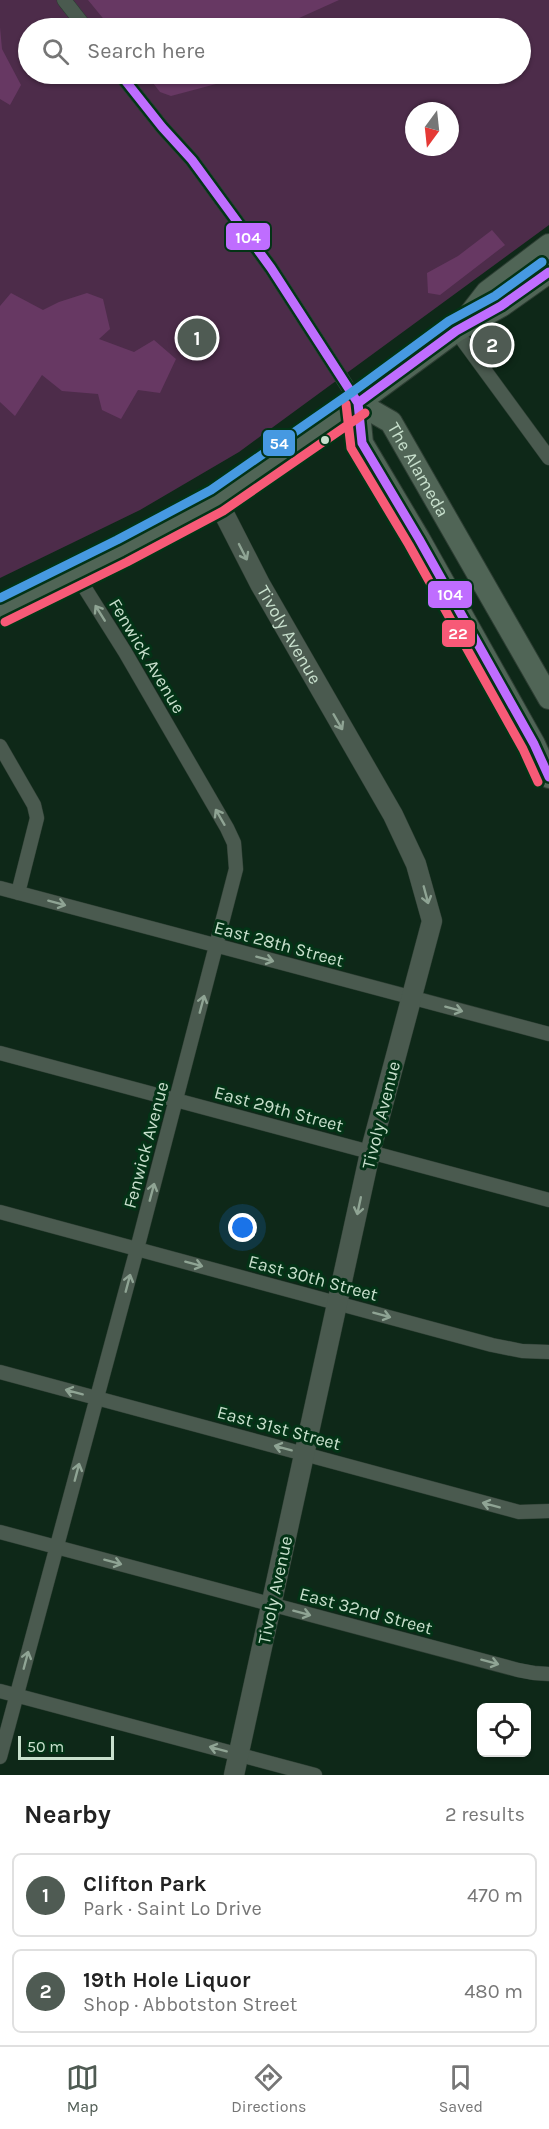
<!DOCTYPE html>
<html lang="en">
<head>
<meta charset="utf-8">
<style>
  :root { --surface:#fff; --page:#f6f6f6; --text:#222; --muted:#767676; --line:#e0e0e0; --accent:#4f5b53 }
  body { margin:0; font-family:Karla,sans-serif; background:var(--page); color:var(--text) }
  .controls { position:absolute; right:18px; bottom:18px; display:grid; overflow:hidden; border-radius:9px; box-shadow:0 2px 4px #0004 }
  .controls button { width:54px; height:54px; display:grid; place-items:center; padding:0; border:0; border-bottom:2px solid var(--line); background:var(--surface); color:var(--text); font:30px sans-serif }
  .compass { position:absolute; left:405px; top:102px; width:54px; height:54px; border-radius:50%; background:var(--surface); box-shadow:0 2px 4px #0004; rotate:195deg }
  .scale { position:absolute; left:18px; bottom:15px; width:96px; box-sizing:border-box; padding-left:6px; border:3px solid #c8e0cd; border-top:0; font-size:16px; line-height:21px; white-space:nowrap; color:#c8e0cd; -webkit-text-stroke:4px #033316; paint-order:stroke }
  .you { position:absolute; left:243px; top:1228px; width:21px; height:21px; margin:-15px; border:4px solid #fff; border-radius:50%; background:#1a73e8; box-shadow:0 0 0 9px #1a73e833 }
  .badge { display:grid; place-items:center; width:39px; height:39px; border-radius:50%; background:var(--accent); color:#fff; font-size:20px; font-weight:700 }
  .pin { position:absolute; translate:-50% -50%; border:3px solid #fff; box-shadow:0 2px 6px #0006 }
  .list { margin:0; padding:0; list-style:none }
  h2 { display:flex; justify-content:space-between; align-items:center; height:78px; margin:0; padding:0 24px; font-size:26px }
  h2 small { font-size:20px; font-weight:400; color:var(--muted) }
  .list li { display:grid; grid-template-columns:39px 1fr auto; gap:18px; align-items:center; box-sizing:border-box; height:84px; margin:0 12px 12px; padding:0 12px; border:2px solid var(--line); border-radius:9px }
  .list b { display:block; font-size:22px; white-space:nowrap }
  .list p { margin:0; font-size:20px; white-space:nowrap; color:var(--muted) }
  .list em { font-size:20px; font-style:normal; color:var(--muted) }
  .icon { flex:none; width:33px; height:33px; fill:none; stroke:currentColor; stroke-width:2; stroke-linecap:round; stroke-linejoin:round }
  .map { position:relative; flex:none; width:549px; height:1775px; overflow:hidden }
  .search { position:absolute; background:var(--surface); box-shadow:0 2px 4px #0004; left:18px; right:18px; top:18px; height:66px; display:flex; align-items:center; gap:15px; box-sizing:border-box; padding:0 21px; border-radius:33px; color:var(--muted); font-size:22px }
  .sheet { height:270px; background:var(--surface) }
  nav { display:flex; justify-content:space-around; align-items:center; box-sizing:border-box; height:84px; border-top:2px solid var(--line); background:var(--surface); font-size:16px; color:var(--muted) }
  nav a { display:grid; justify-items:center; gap:3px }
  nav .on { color:var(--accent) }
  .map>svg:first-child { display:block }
</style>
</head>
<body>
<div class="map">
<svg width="549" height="1775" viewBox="0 0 549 1775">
  <rect width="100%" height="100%" fill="#0e2818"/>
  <path fill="#4d2c4a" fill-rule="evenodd" d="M 0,0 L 549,0 L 549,225 L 239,452 L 140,510 L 0,578 ZM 28,28 L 520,28 L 520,74 L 28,74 ZM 414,111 L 450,111 L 450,147 L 414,147 Z"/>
  <path fill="#673863" d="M 88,0 L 339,0 L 277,28 L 111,28 Z
    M 0,27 L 2,49 L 21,85 L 10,105 L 0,99 Z
    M 146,74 L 223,74 L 216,84 L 171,96 L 160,92 Z
    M 492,230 L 505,245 L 440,295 L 428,293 L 427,273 L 458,256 Z
    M 11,293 L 43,310 L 59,302 L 87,293 L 103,299 L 110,329 L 99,339 L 134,352 L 154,340 L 176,359 L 160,393 L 138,390 L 121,419 L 102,410 L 98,394 L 62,391 L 42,375 L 15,416 L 0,402 L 0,306 Z"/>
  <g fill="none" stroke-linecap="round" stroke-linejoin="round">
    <defs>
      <path id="street" d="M 64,0 L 86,28
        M 120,74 L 162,127 L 192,160 L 271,268 L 358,403
        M 456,331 L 549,458
        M 0,746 L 34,805 L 37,818 L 18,893
        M 0,888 L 549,1034
        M 0,1053 L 549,1200
        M 0,1212 L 492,1345 L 522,1351 L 549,1352
        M 0,1372 L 508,1509 L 519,1512 L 549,1511
        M 0,1532 L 518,1670 L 534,1673 L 549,1674
        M 0,1691 L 315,1775
        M 0,1757 L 137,1249 L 236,869 L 234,843 L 227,828 L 125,652 L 76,574"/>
      <g id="secondary">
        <path id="s1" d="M 217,500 L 260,584 L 393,815 L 416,864 L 432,921 L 370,1153 L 234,1775"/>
      </g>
      <g id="primary">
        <path d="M 463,323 L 487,292 L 549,245"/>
        <path d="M 358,403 L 362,443 L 419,539 L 534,744 L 549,777"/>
        <path id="s2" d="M 358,403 L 391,422 L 549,698"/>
        <path d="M 0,611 L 122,551 L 217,500 L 358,403 L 456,331 L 501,306 L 549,272"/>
      </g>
    </defs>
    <use href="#street" stroke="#2d3e33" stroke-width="15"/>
    <use href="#secondary" stroke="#2d3e33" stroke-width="21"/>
    <use href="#primary" stroke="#2d3e33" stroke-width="24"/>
    <use href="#street" stroke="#4a5a4f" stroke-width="14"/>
    <use href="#secondary" stroke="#4a5a4f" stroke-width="20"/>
    <use href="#primary" stroke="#506556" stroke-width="22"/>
    <defs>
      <path id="bus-1" d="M 120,74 L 162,127 L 192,160 L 271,268 L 358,403 L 362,443 L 419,539 L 534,744 L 549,777
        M 358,403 L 456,331 L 501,306 L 549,272"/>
      <path id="bus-2" d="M 346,404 L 351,448 L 409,545 L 523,749 L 538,782
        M 5,622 L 127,562 L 223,511 L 365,413"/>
      <path id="bus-3" d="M 0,598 L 117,540 L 211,490 L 351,393 L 449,321 L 495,296 L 542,262"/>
    </defs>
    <use href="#bus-1" stroke="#033316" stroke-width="14"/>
    <use href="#bus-2" stroke="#033316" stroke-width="14"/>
    <use href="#bus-3" stroke="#033316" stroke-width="14"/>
    <use href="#bus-1" stroke="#bf6dff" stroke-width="9"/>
    <use href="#bus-2" stroke="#f75a77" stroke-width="9"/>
    <use href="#bus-3" stroke="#4699e1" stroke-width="9"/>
  </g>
  <defs><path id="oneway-shaft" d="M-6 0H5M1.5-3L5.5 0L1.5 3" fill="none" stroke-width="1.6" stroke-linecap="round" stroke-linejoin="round" transform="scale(1.5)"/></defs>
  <g stroke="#8fa494">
    <use href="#oneway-shaft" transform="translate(243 552) rotate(63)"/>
    <use href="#oneway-shaft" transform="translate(100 613) rotate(-122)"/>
    <use href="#oneway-shaft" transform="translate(338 722) rotate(60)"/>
    <use href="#oneway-shaft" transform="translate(220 817) rotate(-120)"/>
    <use href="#oneway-shaft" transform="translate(426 895) rotate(75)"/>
    <use href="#oneway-shaft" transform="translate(57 903) rotate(15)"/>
    <use href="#oneway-shaft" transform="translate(265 959) rotate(15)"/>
    <use href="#oneway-shaft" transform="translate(202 1004) rotate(-75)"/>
    <use href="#oneway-shaft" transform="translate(454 1009) rotate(15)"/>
    <use href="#oneway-shaft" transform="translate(152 1192) rotate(-75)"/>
    <use href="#oneway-shaft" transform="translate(359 1206) rotate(102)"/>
    <use href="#oneway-shaft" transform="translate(194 1264) rotate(15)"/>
    <use href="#oneway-shaft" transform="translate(128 1283) rotate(-75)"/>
    <use href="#oneway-shaft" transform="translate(382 1315) rotate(15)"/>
    <use href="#oneway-shaft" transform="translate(74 1392) rotate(-165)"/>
    <use href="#oneway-shaft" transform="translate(283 1448) rotate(-165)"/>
    <use href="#oneway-shaft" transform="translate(77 1472) rotate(-75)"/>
    <use href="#oneway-shaft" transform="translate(491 1505) rotate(-165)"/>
    <use href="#oneway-shaft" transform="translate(113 1562) rotate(15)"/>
    <use href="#oneway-shaft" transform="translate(302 1613) rotate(15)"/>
    <use href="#oneway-shaft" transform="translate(26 1660) rotate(-75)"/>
    <use href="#oneway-shaft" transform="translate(490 1662) rotate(15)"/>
    <use href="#oneway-shaft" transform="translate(218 1749) rotate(-165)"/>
  </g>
  <circle fill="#c8e0cd" stroke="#033316" stroke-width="2" cx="325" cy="440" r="5"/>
  <g text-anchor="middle" stroke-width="6" stroke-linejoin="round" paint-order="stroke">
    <g font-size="18" fill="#c8e0cd" stroke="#033316">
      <text dy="6" stroke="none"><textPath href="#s2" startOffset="93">The Alameda</textPath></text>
      <text dy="6" stroke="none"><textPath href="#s1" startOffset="153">Tivoly Avenue</textPath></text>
      <text transform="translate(147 656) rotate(59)" y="6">Fenwick Avenue</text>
      <text transform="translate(279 944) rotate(15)" y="6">East 28th Street</text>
      <text transform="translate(279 1109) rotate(15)" y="6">East 29th Street</text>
      <text transform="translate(381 1115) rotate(-76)" y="6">Tivoly Avenue</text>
      <text transform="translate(146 1145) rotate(-75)" y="6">Fenwick Avenue</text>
      <text transform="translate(313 1278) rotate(15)" y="6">East 30th Street</text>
      <text transform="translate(279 1428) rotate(15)" y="6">East 31st Street</text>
      <text transform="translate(275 1590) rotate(-78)" y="6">Tivoly Avenue</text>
      <text transform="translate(366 1611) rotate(15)" y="6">East 32nd Street</text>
    </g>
  </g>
  <g stroke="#033316" stroke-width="2">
    <rect x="225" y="222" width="46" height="29" rx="6" fill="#bf6dff"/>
    <rect x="262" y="429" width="34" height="28" rx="6" fill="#4699e1"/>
    <rect x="427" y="580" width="46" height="29" rx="6" fill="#bf6dff"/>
    <rect x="441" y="619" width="35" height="29" rx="6" fill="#f75a77"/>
  </g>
  <g font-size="16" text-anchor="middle" font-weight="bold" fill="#fff">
    <text x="248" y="243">104</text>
    <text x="279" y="449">54</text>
    <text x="450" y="600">104</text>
    <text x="458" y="639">22</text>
  </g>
</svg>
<div class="controls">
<button><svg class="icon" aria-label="locate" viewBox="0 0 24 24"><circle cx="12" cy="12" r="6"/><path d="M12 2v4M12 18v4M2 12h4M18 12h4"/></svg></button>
</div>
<svg class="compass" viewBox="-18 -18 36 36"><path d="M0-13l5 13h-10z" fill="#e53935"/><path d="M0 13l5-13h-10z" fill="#767676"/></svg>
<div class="scale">50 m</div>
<div class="you"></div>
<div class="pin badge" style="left:197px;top:338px">1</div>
<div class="pin badge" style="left:492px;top:345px">2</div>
<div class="search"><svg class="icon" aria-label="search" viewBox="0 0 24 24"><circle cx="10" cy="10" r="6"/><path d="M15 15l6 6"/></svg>Search here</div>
</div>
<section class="sheet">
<h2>Nearby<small>2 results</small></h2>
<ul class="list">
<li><span class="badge">1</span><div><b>Clifton Park</b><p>Park · Saint Lo Drive</p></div><em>470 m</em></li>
<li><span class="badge">2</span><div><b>19th Hole Liquor</b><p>Shop · Abbotston Street</p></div><em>480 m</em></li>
</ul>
</section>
<nav>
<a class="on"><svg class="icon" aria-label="map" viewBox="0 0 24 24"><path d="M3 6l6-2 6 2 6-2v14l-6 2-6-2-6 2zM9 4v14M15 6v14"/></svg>Map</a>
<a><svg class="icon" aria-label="directions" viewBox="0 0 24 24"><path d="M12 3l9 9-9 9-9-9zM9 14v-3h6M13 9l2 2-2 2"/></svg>Directions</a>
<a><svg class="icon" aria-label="saved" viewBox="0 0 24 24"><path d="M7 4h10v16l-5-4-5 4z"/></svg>Saved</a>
</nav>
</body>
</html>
